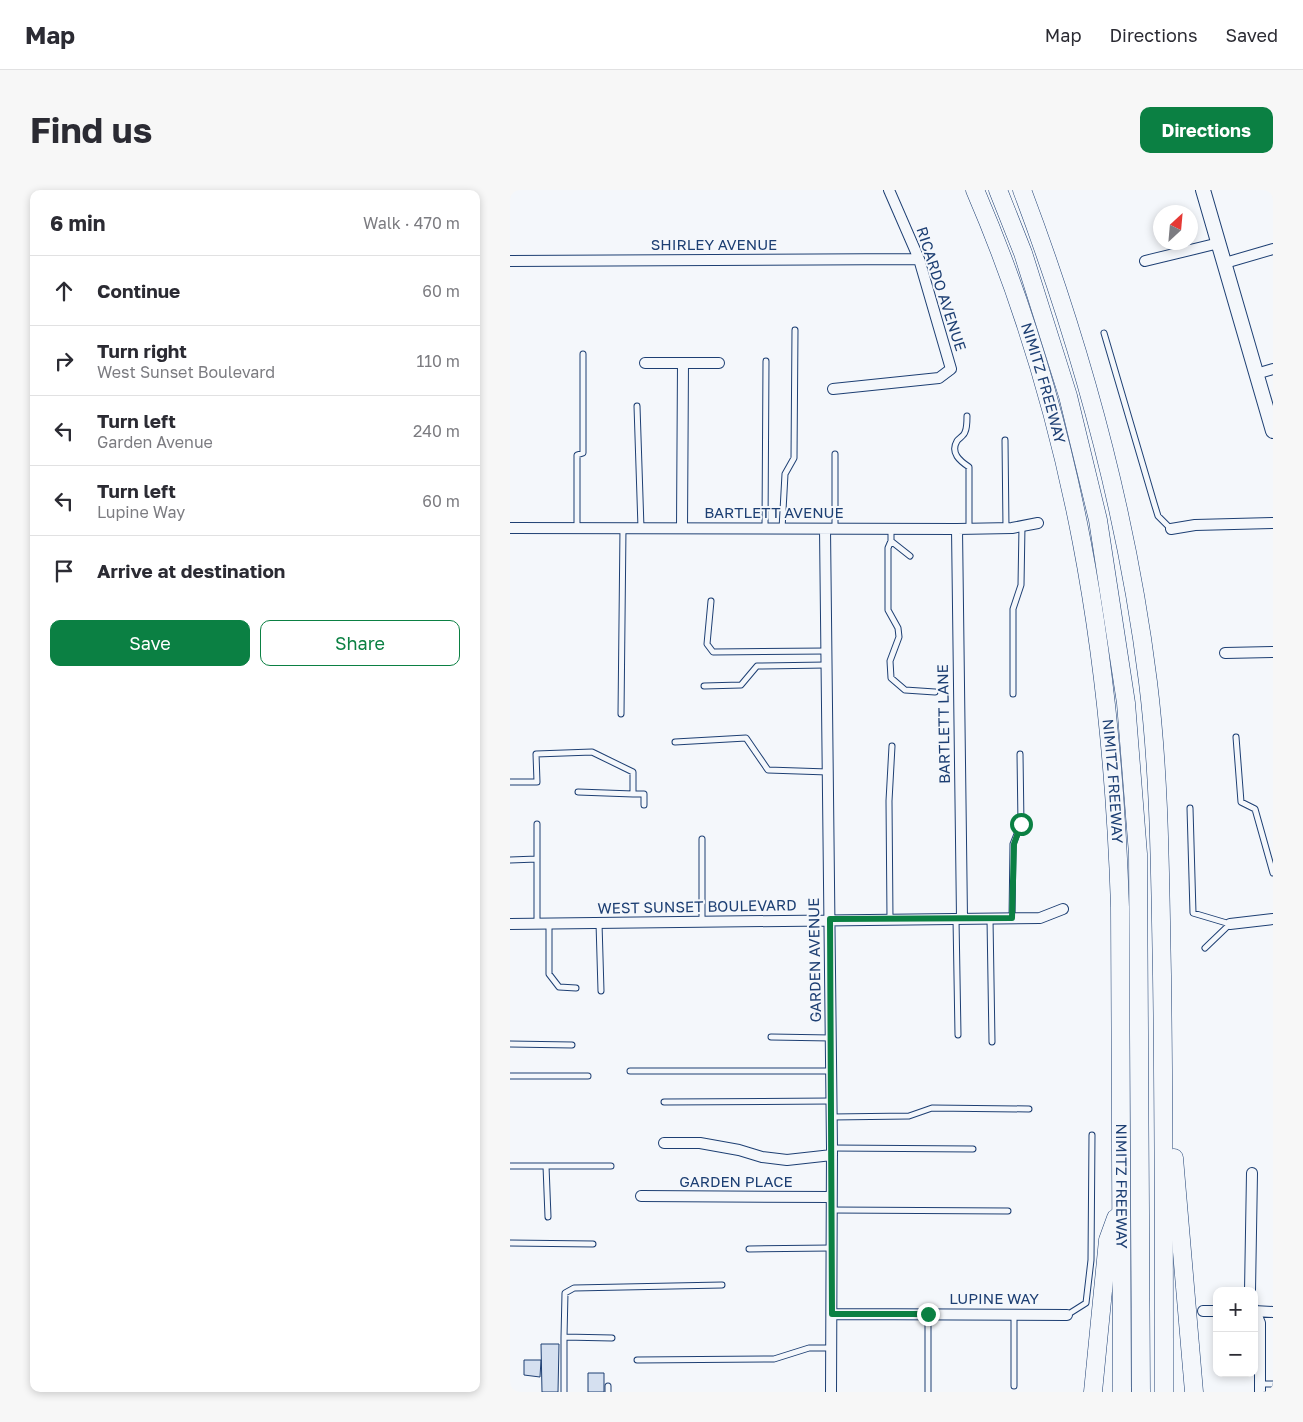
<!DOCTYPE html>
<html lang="en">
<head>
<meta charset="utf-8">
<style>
  :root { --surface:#fff; --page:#f7f7f7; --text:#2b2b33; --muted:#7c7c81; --line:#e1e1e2; --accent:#0b8043 }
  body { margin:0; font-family:"Golos Text",sans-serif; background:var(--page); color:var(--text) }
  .controls { position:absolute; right:15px; bottom:15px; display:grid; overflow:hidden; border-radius:10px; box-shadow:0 2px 8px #0003 }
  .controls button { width:45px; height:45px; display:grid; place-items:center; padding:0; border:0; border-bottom:1px solid var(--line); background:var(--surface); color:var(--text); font:25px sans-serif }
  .compass { position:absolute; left:643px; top:15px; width:45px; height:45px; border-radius:50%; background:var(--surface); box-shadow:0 2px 8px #0003; rotate:26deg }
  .stop { position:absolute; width:15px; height:15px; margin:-11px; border:4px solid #0b8043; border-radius:50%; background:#fff }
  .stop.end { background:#0b8043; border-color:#fff; box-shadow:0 1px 5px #0008 }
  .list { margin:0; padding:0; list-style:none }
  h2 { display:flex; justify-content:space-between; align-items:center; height:65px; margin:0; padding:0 20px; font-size:21px }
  h2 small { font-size:16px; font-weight:400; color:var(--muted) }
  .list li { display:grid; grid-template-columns:32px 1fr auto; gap:15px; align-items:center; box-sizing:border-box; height:70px; padding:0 20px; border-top:1px solid var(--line) }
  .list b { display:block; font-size:19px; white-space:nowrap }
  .list p { margin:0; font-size:16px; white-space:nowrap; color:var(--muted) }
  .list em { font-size:16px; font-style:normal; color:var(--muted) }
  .actions { display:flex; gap:10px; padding:15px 20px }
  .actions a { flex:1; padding:11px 0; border:1px solid var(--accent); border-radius:10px; text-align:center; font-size:18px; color:var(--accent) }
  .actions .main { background:var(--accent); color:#fff }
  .icon { flex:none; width:28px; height:28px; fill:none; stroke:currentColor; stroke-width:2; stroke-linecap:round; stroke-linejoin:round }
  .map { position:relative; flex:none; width:763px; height:1202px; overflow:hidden; border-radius:10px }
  header { display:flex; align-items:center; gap:30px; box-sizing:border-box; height:70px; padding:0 25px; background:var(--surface); border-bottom:1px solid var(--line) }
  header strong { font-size:24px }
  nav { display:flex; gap:28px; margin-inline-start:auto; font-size:18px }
  .intro { display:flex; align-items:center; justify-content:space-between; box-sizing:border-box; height:120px; padding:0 30px }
  h1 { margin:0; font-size:35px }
  .button { padding:12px 22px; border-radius:10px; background:var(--accent); color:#fff; font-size:18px; font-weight:700 }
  main { display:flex; gap:30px; padding:0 30px }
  aside { flex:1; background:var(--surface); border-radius:10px; box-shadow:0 2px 8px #0003 }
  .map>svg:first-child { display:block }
</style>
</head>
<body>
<header>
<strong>Map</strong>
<nav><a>Map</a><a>Directions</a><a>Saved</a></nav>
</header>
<div class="intro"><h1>Find us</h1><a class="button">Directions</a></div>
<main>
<aside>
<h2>6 min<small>Walk · 470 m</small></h2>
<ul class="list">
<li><svg class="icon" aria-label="ahead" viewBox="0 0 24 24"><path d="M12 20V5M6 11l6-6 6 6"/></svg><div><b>Continue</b></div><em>60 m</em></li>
<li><svg class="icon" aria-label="right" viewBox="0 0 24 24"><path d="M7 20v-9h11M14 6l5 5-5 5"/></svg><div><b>Turn right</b><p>West Sunset Boulevard</p></div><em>110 m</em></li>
<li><svg class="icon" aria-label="left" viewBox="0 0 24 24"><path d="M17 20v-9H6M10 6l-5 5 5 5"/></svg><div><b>Turn left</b><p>Garden Avenue</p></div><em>240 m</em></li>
<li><svg class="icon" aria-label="left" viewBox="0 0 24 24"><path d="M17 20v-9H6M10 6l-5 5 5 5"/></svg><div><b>Turn left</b><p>Lupine Way</p></div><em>60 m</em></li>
<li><svg class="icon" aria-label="arrive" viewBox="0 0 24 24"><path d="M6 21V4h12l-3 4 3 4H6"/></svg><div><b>Arrive at destination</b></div></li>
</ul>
<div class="actions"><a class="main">Save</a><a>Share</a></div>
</aside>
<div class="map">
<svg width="763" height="1202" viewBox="0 0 763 1202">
  <rect width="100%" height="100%" fill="#f4f7fb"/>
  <path fill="#d5e0f0" stroke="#1d3f73" d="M 31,1154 L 49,1154 L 48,1202 L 32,1202 Z
    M 14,1170 L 31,1170 L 30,1187 L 14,1185 Z
    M 78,1183 L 94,1183 L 94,1202 L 78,1202 Z"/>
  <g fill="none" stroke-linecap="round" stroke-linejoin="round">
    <defs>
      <path id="lane" d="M 594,143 L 644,313 L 648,326 L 661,339
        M 127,216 L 131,338
        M 457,226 C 457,231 457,238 455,242 C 454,246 449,248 447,251 C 440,263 450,271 459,277 L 459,338
        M 495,250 L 496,338
        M 67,338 L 67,265 L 73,263 L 73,164
        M 255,338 L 256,171
        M 272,339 L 275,284 L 284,268 L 285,140
        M 325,339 L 325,264
        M 381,339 L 381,351 L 378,358 L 378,420 L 388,438 L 389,447 L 380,471 L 381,488 L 395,500 L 425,502
        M 381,351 L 400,366
        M 201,411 L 197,454 L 203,462 L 317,461
        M 194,496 L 231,495 L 247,476 L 316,475
        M 503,504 L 503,419 L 511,395 L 512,336
        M 111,524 L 113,338
        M 726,547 L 731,612 L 745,619 L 763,683
        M 165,552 L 236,548 L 258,580 L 318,582
        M 0,592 L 27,592 L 26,564 L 82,562 L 123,582 L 123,604 L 68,602
        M 123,604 L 134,604 L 134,615
        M 680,618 L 683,723 L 720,734
        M 192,649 L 192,732
        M 0,670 L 27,669
        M 502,728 L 503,654 L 511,634 L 510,564
        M 380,729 L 379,611 L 382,556
        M 446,729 L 448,845
        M 480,729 L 482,852
        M 27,733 L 27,634
        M 89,733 L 91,801
        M 39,734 L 39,784 L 49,797 L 66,798
        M 695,758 L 720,734
        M 261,847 L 321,848
        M 0,854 L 62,855
        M 120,881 L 321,881
        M 0,886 L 78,886
        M 154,912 L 321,911
        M 322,927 L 399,926 L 422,918 L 519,919
        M 322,958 L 463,959
        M 0,976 L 101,976
        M 36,976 L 38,1027
        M 322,1020 L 498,1021
        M 0,1053 L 83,1054
        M 239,1059 L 321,1058
        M 418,1125 L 418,1202
        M 557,1125 L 576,1113 L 581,1070 L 582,945
        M 54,1147 L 55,1103 L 64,1098 L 212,1095
        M 127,1170 L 264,1169 L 299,1158 L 322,1158
        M 750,1194 L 763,1194
        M 504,1196 L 504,1125
        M 54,1202 L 54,1147 L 102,1148
        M 98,1202 L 98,1196"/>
      <path id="street" d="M 0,71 L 409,69
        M 635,71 L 709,53
        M 715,73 L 763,59
        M 135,173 L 209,173
        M 746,184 L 763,179
        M 323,199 L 429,188 L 441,179 L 409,69 L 379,0
        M 0,338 L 447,339 L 502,338 L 528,333
        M 172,338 L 173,173
        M 315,339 L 322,958 L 321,1202
        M 447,339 L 452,728
        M 661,339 L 685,335 L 763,333
        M 715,463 L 763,462
        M 0,734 L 530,728 L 553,719
        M 720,734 L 763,729
        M 154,953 L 190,953 L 229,960 L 252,967 L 277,970 L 322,965
        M 131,1006 L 321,1007
        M 740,1101 L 742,983
        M 744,1119 L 750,1133 L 750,1202
        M 693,1121 L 707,1121
        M 744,1121 L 763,1122
        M 322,1124 L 557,1125"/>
      <path id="secondary" d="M 693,0 L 763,241"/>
      <g id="highway">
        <path id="s1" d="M 465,0 C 564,230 602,468 610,717 L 612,1202"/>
        <path d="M 488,0 L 513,63 L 558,206 L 588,330 L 616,513 L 628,664 L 631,1202"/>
        <path d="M 512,0 C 572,159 617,323 638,492 C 650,589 650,687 652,785 C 654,924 654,1063 654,1202"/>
        <path d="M 664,968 L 684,1202"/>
        <path d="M 583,1202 L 598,1050 L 606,1028"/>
      </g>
    </defs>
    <use href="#lane" stroke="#1d3f73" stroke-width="7"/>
    <use href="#street" stroke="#1d3f73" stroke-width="12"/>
    <use href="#secondary" stroke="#1d3f73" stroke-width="16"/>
    <use href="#highway" stroke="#1d3f73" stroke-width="19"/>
    <use href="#lane" stroke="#f4f7fb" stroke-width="5"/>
    <use href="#street" stroke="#f4f7fb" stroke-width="10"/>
    <use href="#secondary" stroke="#f4f7fb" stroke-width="14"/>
    <use href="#highway" stroke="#f4f7fb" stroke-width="18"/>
  </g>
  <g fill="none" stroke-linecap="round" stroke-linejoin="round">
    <path stroke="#0b8043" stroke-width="6" d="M 418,1124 L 322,1124 L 320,729 L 502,728 L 504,654 L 511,634"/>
  </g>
  <g text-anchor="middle" stroke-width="4" stroke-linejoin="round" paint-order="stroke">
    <g font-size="15" fill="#1d3f73" stroke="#f4f7fb">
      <text x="204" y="60">SHIRLEY AVENUE</text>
      <text transform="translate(431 99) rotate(72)" y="5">RICARDO AVENUE</text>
      <text dy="5" stroke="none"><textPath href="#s1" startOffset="205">NIMITZ FREEWAY</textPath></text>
      <text x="264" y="328">BARTLETT AVENUE</text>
      <text transform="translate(434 534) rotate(-91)" y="5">BARTLETT LANE</text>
      <text dy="5" stroke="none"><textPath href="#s1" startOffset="610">NIMITZ FREEWAY</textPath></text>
      <text transform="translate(187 717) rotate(-1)" y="5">WEST SUNSET BOULEVARD</text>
      <text transform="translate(305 770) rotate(-91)" y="5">GARDEN AVENUE</text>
      <text x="226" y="997">GARDEN PLACE</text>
      <text dy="5" stroke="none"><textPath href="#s1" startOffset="1015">NIMITZ FREEWAY</textPath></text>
      <text x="484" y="1114">LUPINE WAY</text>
    </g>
  </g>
</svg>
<div class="controls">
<button>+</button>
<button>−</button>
</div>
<svg class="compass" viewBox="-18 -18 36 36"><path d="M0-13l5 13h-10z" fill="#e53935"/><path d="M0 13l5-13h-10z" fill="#7c7c81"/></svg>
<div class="stop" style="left:511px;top:634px"></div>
<div class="stop end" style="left:418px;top:1124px"></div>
</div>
</main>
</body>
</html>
